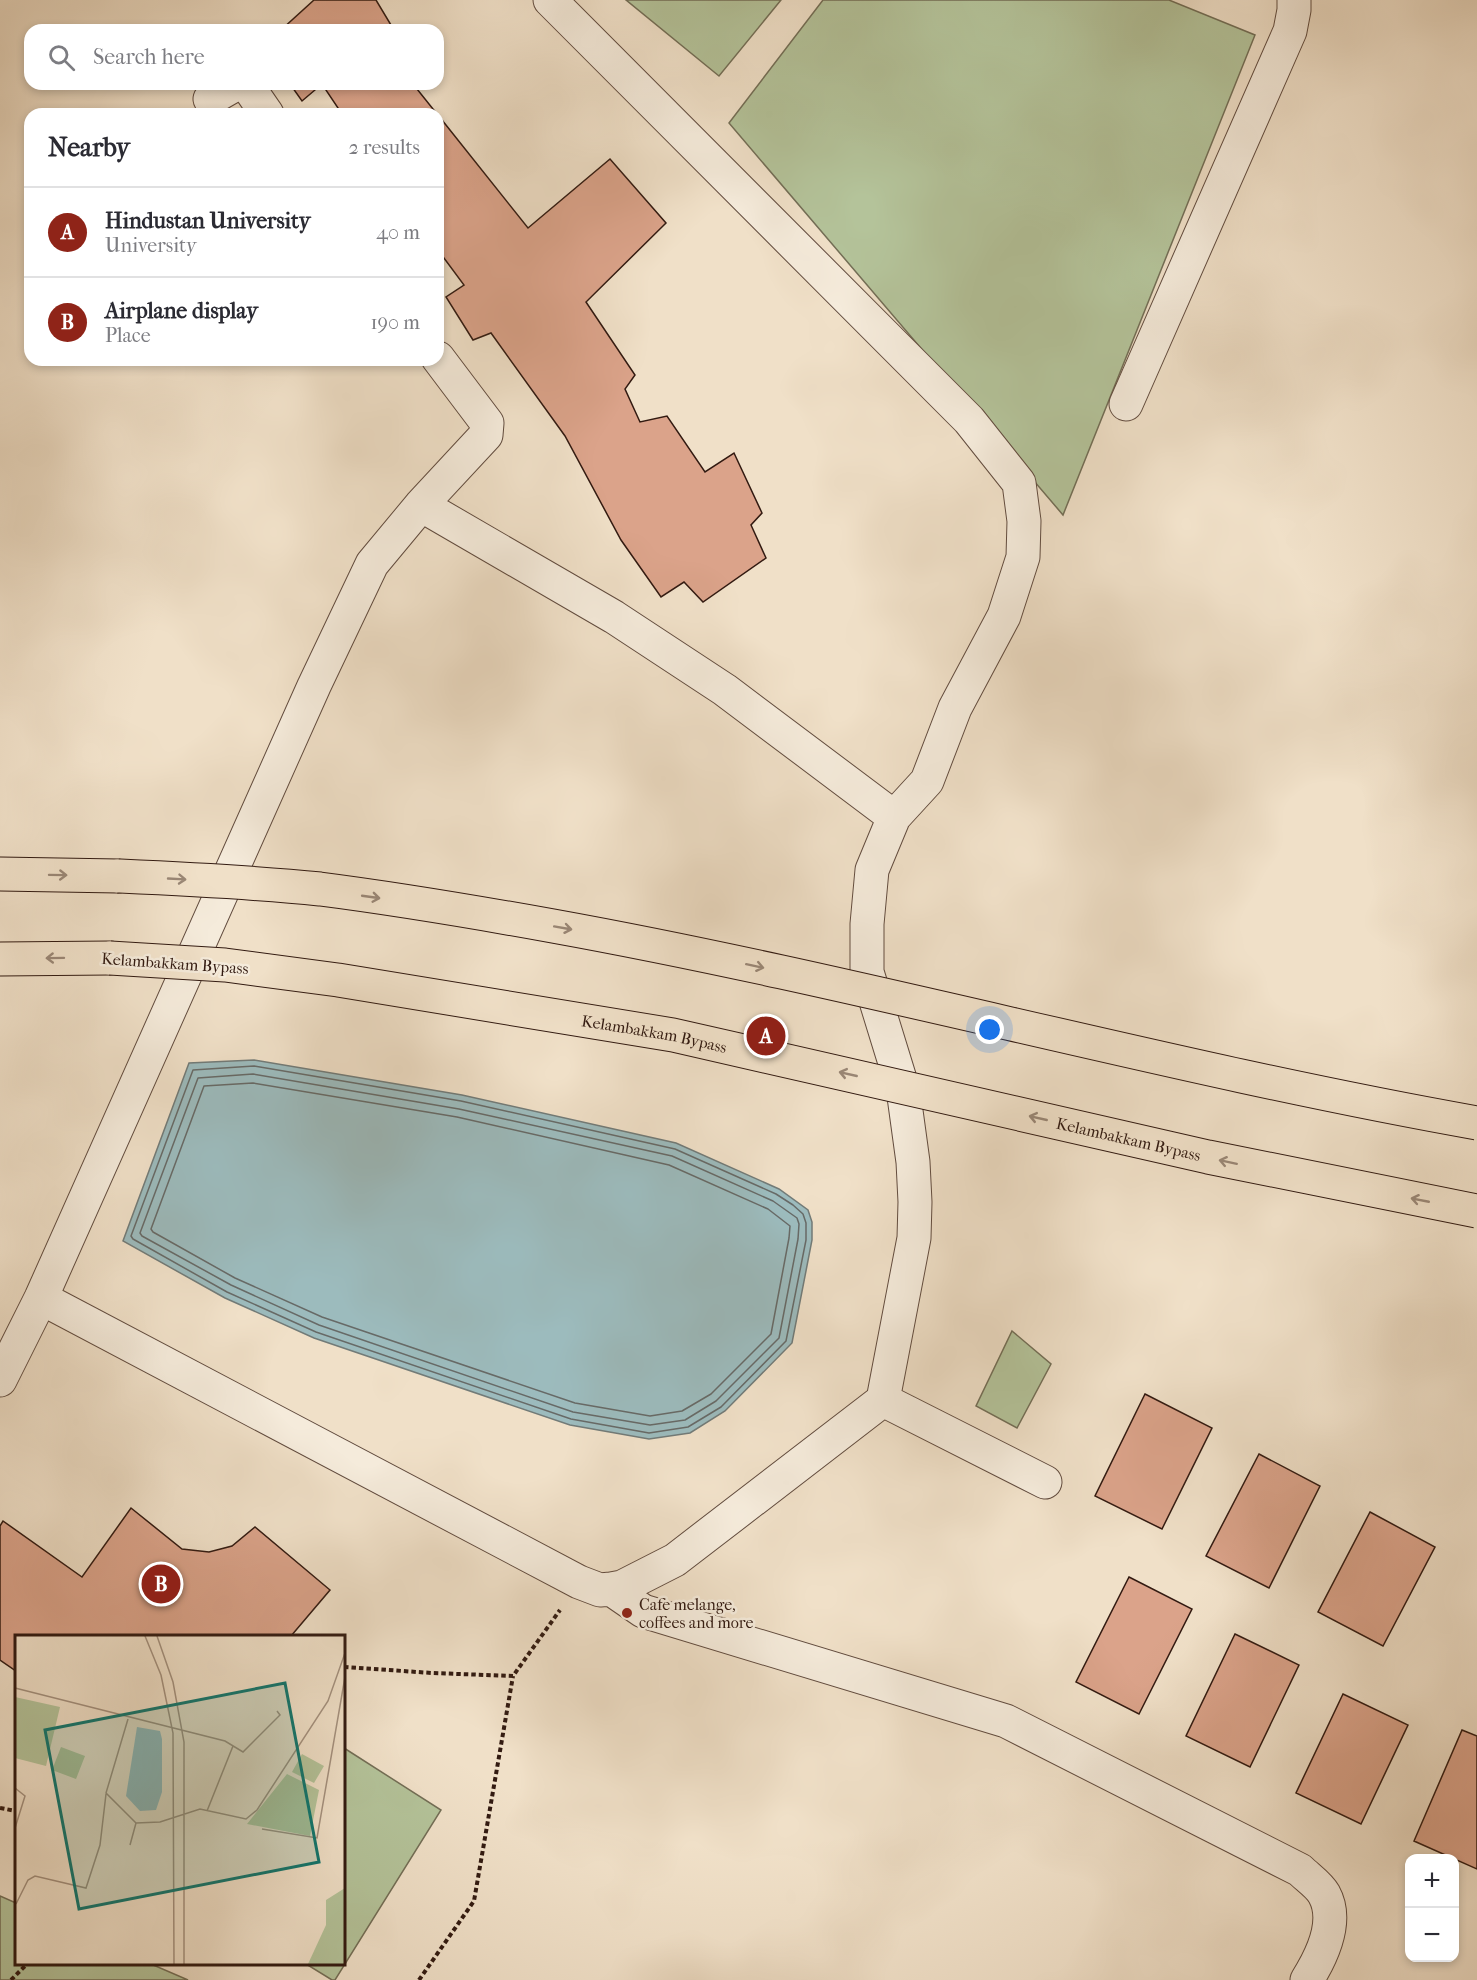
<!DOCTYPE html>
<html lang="en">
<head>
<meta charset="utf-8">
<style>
  :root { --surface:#fff; --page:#f2f2f3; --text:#2b2b33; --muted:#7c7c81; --line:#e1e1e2; --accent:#8f2418 }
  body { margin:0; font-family:"IM FELL French Canon",serif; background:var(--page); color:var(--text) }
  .controls { position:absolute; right:18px; bottom:18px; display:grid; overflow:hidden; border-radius:12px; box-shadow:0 3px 9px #0003 }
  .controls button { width:54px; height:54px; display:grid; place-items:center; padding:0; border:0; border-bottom:2px solid var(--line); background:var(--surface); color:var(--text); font:30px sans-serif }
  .you { position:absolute; left:990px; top:1030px; width:21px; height:21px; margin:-15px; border:4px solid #fff; border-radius:50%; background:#1a73e8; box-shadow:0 0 0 9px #1a73e833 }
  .badge { display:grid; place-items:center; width:39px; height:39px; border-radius:50%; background:var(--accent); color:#fff; font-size:20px; font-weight:700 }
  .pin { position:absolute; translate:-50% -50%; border:3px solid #fff; box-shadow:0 2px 6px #0006 }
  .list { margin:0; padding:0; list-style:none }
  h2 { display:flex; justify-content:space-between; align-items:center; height:78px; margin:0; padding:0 24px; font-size:26px }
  h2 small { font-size:20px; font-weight:400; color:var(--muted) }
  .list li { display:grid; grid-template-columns:39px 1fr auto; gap:18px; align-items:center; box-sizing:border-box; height:90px; padding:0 24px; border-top:2px solid var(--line) }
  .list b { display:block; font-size:22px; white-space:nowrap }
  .list p { margin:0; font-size:20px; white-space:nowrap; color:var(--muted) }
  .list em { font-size:20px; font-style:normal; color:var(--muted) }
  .icon { flex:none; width:33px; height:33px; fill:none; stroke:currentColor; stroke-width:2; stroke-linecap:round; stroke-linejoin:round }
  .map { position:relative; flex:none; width:1477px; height:1980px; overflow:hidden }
  .search { position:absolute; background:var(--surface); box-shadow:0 3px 9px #0003; left:24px; top:24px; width:420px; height:66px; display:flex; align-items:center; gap:15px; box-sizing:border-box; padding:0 21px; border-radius:18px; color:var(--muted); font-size:22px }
  .panel { position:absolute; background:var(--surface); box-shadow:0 3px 9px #0003; left:24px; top:108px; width:420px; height:258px; border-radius:18px }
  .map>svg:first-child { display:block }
</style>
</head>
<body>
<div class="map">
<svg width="1477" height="1980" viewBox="0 0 1477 1980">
  <rect width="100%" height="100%" fill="#f0e0c8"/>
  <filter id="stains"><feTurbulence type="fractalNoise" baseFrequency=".00333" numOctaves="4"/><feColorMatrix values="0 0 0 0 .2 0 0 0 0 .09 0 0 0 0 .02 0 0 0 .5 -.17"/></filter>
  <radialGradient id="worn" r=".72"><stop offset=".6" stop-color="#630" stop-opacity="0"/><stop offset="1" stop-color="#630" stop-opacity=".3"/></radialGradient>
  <path fill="#b4c39a" stroke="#736e56" stroke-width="1.5" d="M 626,0 L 781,0 L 719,76 Z
    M 823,0 L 1169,0 L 1255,35 L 1063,515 L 729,123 Z
    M 1012,1331 L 1051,1364 L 1017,1428 L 976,1406 Z
    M 344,1748 L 441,1810 L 335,1980 L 332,1980 L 306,1964 L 344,1964 Z
    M 0,1896 L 16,1903 L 16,1964 L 151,1964 L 188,1980 L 0,1980 Z"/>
  <path fill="#9cbbbd" stroke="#727b78" stroke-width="1.5" d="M 254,1060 L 462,1095 L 676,1143 L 779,1189 L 808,1210 L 812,1222 L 812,1240 L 792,1343 L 725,1411 L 690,1433 L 649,1439 L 570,1425 L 314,1338 L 225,1298 L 123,1241 L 189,1063 Z"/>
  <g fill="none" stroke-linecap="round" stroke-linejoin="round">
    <path stroke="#676a67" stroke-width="1.5" d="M 254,1066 L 461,1101 L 675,1149 L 776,1194 L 793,1205 L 803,1214 L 806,1223 L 806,1240 L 786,1341 L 721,1407 L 688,1427 L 649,1433 L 571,1419 L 316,1332 L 227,1292 L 133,1239 L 131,1236 L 193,1070 Z
      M 253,1074 L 459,1109 L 672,1156 L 773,1201 L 797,1218 L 799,1224 L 798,1239 L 779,1338 L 716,1401 L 685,1420 L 650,1425 L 573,1412 L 319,1325 L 231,1285 L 142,1236 L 140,1233 L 198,1078 Z
      M 253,1083 L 457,1117 L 669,1165 L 768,1209 L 790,1226 L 789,1238 L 771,1334 L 711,1394 L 682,1411 L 650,1416 L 575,1403 L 322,1317 L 235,1278 L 153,1232 L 151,1229 L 204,1086 Z"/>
  </g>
  <path fill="#dba38a" stroke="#321a11" stroke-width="1.5" d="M 314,0 L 376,0 L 394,30 L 281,30 Z
    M 290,84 L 413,84 L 437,114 L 342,114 L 322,84 L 302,101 Z
    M 438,115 L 528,228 L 610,159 L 666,223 L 586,302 L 635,375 L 625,389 L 640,422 L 667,416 L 705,472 L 734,453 L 762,513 L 751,525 L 766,558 L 703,602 L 684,582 L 661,597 L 621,540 L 565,436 L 491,333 L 473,340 L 446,297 L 464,285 L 438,250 Z
    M 1145,1394 L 1212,1428 L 1162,1529 L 1095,1496 Z
    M 1259,1454 L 1320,1486 L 1269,1588 L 1206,1556 Z
    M 131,1508 L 182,1549 L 209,1552 L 232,1546 L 255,1527 L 330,1590 L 291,1636 L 16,1636 L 16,1671 L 0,1660 L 0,1526 L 3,1521 L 82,1577 Z
    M 1370,1512 L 1435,1547 L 1383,1646 L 1318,1612 Z
    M 1129,1577 L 1192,1609 L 1139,1714 L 1076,1682 Z
    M 1235,1634 L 1299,1665 L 1250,1767 L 1186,1736 Z
    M 1343,1694 L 1408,1725 L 1361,1824 L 1296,1793 Z
    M 1462,1730 L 1477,1736 L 1477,1869 L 1414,1841 Z"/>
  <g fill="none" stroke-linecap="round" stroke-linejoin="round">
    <defs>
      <path id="minor" d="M 241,84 L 247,85 L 267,114
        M 210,99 L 236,84
        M 1126,404 L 1290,31 L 1294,10 L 1294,0
        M 421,505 L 614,617 L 725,690 L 894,817
        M 41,1298 L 579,1582 L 600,1590 L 611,1589 L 622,1587 L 675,1560 L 883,1400 L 914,1238 L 915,1202 L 913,1162 L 903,1089 L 867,972 L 867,924 L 872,870 L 894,817 L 927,781 L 955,708 L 1004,616 L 1023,557 L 1024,521 L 1019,483 L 969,420 L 550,0
        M 0,1380 L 41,1298 L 314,686 L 372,564 L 421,505 L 486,435 L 487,423 L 438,358
        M 883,1400 L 1045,1482
        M 611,1589 L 643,1611 L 1006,1721 L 1300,1870 C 1307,1877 1319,1885 1324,1894 C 1339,1921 1322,1956 1307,1980"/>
      <path id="major" d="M 0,874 L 118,876
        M 0,959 L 110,958"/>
    </defs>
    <use href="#minor" stroke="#624c3f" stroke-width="35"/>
    <use href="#major" stroke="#321a11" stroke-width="35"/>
    <path stroke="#321a11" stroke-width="4" stroke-dasharray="4.5 3" stroke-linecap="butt" d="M 344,1667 L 432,1673 L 513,1676 L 560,1610
      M 0,1808 L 16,1811
      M 11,1980 L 27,1964
      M 419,1980 L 474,1901 L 513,1676"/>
    <use href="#minor" stroke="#f5ebdb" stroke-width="33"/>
    <use href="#major" stroke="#f0e0c8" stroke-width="33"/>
    <defs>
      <g id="major-bridge">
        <path d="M 118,876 C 185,879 253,882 320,889 C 398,899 475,912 553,926 C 863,982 1167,1068 1477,1123"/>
        <path id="s1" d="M 110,958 L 225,965 L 338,980 L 673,1035 L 1208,1157 L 1477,1211"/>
      </g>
    </defs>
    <use href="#major-bridge" stroke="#321a11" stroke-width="35" stroke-linecap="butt"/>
    <use href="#major-bridge" stroke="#f0e0c8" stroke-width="33"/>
  </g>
  <defs><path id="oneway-shaft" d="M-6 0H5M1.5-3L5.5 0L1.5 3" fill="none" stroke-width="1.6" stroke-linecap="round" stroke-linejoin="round" transform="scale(1.5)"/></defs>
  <g stroke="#9a8776">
    <use href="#oneway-shaft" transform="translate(58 875) rotate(1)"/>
    <use href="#oneway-shaft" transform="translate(177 879) rotate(3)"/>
    <use href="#oneway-shaft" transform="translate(371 897) rotate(8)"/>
    <use href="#oneway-shaft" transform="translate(563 928) rotate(10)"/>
    <use href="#oneway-shaft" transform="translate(55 958) rotate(179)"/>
    <use href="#oneway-shaft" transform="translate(755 966) rotate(12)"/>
    <use href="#oneway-shaft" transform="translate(848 1074) rotate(-167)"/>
    <use href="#oneway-shaft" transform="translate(1038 1118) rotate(-167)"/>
    <use href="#oneway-shaft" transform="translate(1228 1162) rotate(-168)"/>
    <use href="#oneway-shaft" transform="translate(1420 1200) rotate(-169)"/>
  </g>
  <circle fill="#8f2418" stroke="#f5ebdb" stroke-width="2" cx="627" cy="1613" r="6"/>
  <g text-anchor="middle" stroke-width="5" stroke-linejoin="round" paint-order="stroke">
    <g font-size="16" fill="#321a11" stroke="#f5ebdb">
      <text transform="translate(175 963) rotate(4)" y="6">Kelambakkam Bypass</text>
      <text dy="6" stroke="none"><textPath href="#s1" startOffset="550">Kelambakkam Bypass</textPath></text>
      <text dy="6" stroke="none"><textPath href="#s1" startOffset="1036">Kelambakkam Bypass</textPath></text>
    </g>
    <g font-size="16" fill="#321a11" stroke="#f5ebdb" text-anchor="start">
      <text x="639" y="1610">Cafe melange,<tspan x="639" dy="18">coffees and more</tspan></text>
    </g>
  </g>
  <g transform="translate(15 1635)">
    <rect width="330" height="330" fill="#f0e0c8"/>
    <path d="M 0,62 L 45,72 L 31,131 L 0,123 ZM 46,112 L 70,121 L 61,144 L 37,135 ZM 287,119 L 309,131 L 299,148 L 277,137 ZM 272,139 L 304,155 L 295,201 L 232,189 ZM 330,253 L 330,329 L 293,329 L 311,290 L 311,265 Z" fill="#b4c39a"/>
    <path d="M 122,92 L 145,96 L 147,104 L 147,157 L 141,175 L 125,176 L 111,161 Z" fill="#9cbbbd"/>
    <path fill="none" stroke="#a4917f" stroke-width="1.5" d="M 130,1 L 146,40 L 158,98 L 159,329M 142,1 L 158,47 L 169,107 L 169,329M 0,53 L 210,106 L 228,117 L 265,80 L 262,76M 113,84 L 91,158 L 121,188 L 145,187 L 185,174 L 231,184 L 242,175 L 313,66 L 330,18M 0,153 L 10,161 L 0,193M 192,176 L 218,111M 247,194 L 302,203 L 330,42M 115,210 L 121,188M 1,269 L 13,245 L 20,241 L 71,253 L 85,210 L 91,159"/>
    <path fill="#0f766e" fill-opacity="0.15" stroke="#0f766e" stroke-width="3" d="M 270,48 L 304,227 L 64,274 L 30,95 Z"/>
    <rect width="330" height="330" fill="none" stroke="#321a11" stroke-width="3"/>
  </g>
  <rect width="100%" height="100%" filter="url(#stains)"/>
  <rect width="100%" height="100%" fill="url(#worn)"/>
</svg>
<div class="controls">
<button>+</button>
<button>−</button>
</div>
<div class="you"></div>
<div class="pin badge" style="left:766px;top:1036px">A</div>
<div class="pin badge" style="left:161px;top:1584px">B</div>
<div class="search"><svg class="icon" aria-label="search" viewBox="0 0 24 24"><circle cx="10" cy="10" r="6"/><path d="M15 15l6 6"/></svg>Search here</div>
<section class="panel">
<h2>Nearby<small>2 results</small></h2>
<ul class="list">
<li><span class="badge">A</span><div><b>Hindustan University</b><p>University</p></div><em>40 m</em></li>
<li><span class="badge">B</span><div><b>Airplane display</b><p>Place</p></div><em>190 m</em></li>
</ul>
</section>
</div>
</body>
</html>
